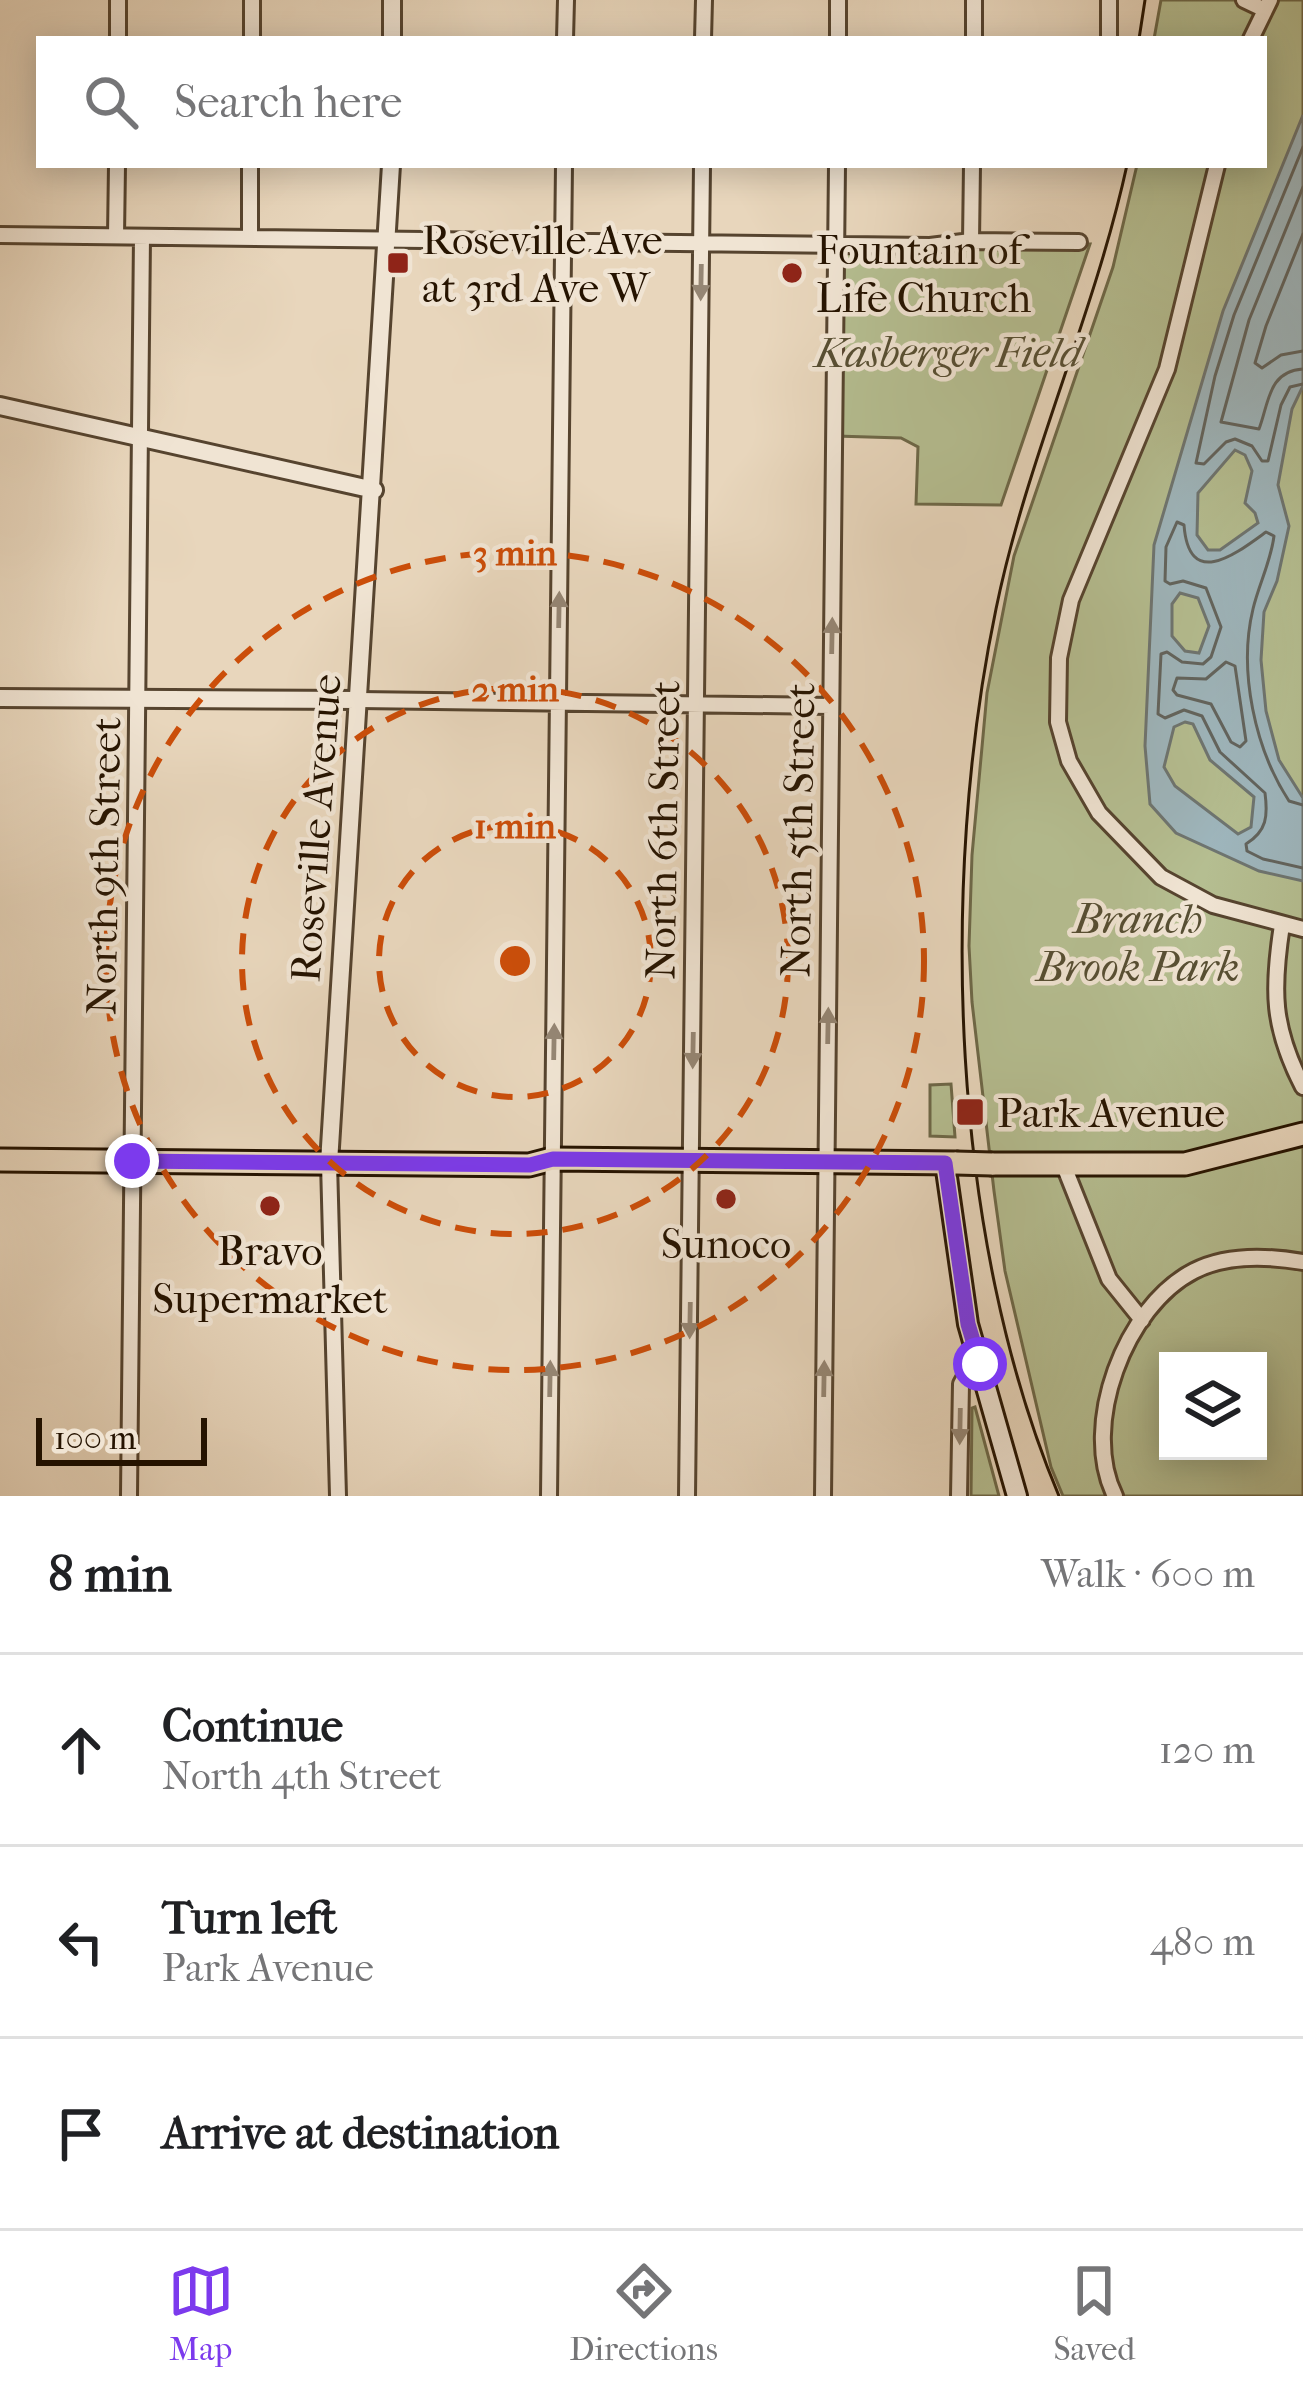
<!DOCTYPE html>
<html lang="en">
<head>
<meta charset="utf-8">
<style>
  :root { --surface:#fff; --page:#f6f6f6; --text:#202124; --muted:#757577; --line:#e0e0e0; --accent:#7c3aed }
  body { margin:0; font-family:"IM FELL French Canon",serif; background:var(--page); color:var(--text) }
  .controls { position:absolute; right:36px; bottom:36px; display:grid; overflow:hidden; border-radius:0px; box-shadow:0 6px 30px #0003 }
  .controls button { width:108px; height:108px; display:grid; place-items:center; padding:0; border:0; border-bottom:3px solid var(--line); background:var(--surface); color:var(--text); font:60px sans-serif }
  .scale { position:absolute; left:36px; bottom:30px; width:171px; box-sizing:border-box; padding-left:12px; border:6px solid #251300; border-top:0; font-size:33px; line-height:42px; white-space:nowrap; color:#251300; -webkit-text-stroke:9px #f0e4d3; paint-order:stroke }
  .stop { position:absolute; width:36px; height:36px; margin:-27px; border:9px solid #7c3aed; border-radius:50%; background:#fff }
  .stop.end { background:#7c3aed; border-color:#fff; box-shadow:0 3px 12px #0008 }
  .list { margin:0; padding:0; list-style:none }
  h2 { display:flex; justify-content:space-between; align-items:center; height:156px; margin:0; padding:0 48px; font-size:51px }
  h2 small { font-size:39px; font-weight:400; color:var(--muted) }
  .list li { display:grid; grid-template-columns:78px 1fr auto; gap:36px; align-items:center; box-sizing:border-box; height:192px; padding:0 48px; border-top:3px solid var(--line) }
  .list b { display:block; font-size:45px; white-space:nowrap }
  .list p { margin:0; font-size:39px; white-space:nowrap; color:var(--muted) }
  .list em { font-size:39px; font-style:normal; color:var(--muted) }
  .icon { flex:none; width:66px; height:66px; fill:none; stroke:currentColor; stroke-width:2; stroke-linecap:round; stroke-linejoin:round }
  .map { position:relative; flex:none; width:1303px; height:1496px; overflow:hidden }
  .search { position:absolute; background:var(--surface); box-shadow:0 6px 30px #0003; left:36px; right:36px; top:36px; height:132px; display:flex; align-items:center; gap:30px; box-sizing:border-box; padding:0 42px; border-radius:0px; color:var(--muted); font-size:45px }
  .sheet { height:732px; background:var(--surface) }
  nav { display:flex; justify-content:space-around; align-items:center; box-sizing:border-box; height:168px; border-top:3px solid var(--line); background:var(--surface); font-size:33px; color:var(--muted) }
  nav a { display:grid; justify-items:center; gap:6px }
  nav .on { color:var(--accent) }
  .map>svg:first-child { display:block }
</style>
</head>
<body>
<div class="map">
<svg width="1303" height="1496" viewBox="0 0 1303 1496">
  <rect width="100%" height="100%" fill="#e8d6bc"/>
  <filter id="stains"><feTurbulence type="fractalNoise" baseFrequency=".00167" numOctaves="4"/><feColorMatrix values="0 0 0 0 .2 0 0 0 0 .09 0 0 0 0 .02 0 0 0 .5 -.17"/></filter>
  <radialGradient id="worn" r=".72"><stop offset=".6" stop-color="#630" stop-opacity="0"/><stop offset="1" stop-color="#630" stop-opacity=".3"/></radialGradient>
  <path fill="#b5be91" stroke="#6d6848" stroke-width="3" fill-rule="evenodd" d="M 1161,0 L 1303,0 L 1303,1496 L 1063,1496 L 1051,1467 L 1005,1271 L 994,1191 L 972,1002 L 969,946 L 972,855 L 987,693 L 1014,556 L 1113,267 L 1137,165 L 1264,165 L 1264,39 L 1154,39 ZM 1168,1361 L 1258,1361 L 1258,1451 L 1168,1451 Z
    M 971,243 L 1090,244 L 1001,505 L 916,504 L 918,447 L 901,438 L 836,436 L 842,249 Z
    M 951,1084 L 955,1137 L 930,1136 L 930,1085 Z
    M 975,1407 L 999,1496 L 971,1496 L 972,1408 Z"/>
  <path fill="#9eb6bd" stroke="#6e7571" stroke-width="3" fill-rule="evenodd" d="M 1303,115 L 1303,386 L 1292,409 L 1278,485 L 1289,526 L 1277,581 L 1264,612 L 1261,660 L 1266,711 L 1279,760 L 1303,798 L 1303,881 L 1259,871 L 1176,833 L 1150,804 L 1145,746 L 1154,545 L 1223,311 ZM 1235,450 L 1245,455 L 1252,471 L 1245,503 L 1255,513 L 1258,523 L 1220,550 L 1208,550 L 1197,535 L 1198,493 ZM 1180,593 L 1198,598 L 1209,626 L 1199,653 L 1185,651 L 1172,636 L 1172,604 ZM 1185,722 L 1193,724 L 1210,760 L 1254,797 L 1251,827 L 1238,834 L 1175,786 L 1164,767 L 1174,727 Z"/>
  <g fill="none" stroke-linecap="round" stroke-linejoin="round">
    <path stroke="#62645e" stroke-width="3" d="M 1303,147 L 1234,315 L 1215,376 L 1196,463 L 1204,464 L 1226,442 L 1235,439 L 1252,446 L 1262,461 L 1268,461 L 1281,405 L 1290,387 L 1303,384
      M 1303,187 L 1249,320 L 1221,422 L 1259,429 C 1269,403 1268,371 1303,369
      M 1303,234 L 1266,326 L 1255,363 L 1262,368 L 1281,355 L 1303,351
      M 1226,662 L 1235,666 L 1246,741 L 1240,747 L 1231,742 L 1211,704 L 1177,695 L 1173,690 L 1177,678 L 1206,679 Z
      M 1303,805 L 1289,801 C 1255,749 1238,671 1253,609 C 1259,584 1271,561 1274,536 L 1266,532 C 1237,553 1189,591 1184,525 L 1177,522 L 1166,547 L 1165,581 L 1170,584 L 1183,581 L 1206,588 L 1221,627 L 1211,657 L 1203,664 L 1182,662 L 1167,652 L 1161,654 L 1158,714 L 1165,718 L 1184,710 L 1202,716 L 1220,752 L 1265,793 C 1268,816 1267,831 1246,844 L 1247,851 L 1263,859 L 1303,868"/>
    <defs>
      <path id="minor" d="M 1244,0 L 1265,10
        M 118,39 L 118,0
        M 252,39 L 252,0
        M 565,39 L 566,0
        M 703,39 L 704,0
        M 838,39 L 838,0
        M 974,39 L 974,0
        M 1109,39 L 1109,0
        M 1251,39 L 1270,0
        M 1217,165 L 1167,369 L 1071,600 L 1059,658 L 1058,722 L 1069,761 L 1099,813 L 1161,877 L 1213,905 L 1303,929
        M 0,235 L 930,246 L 971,241 L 1079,242
        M 116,236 L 117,165
        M 250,238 L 250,165
        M 971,241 L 972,165
        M 359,700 L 831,706
        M 1282,925 C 1272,990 1272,1027 1303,1087
        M 329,1163 L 338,1496
        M 1064,1166 L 1109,1279 L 1142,1320
        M 129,1496 L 142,237
        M 549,1496 L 564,165
        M 687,1496 L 702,165
        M 823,1496 L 837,165
        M 959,1496 L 961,1384 L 968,1371 L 979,1364
        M 1115,1496 C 1080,1426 1125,1306 1194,1271 C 1227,1254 1268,1256 1303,1262"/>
      <path id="tertiary" d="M 392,39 L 392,0
        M 0,406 L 374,490
        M 0,698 L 359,700
        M 329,1163 L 391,165"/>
      <path id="secondary" d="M 945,1163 L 968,1324 L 1017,1496"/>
      <path id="primary" d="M 0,1160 L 529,1165 L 552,1159 L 956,1163
        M 992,1164 L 1185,1164 L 1303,1134"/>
    </defs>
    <use href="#minor" stroke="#56442f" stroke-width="20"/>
    <use href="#tertiary" stroke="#56442f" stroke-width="22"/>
    <use href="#secondary" stroke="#251300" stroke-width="24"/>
    <use href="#primary" stroke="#251300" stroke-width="27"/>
    <use href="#minor" stroke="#f0e4d3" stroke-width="14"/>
    <use href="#tertiary" stroke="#f0e4d3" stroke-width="16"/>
    <use href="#secondary" stroke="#f0e4d3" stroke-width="18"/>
    <use href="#primary" stroke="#e8d6bc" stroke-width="21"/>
    <path stroke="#251300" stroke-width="3" d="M 1139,39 L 1145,0
      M 1059,1496 C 950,1237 939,882 996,609 C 1027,458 1094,316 1127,165"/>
    <defs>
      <path id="primary-bridge" d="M 956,1163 L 992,1164"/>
    </defs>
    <use href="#primary-bridge" stroke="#251300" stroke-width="27" stroke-linecap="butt"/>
    <use href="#primary-bridge" stroke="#e8d6bc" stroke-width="21"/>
  </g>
  <defs><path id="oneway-solid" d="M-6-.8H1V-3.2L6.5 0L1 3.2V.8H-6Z" transform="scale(3)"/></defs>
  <g fill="#958674">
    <use href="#oneway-solid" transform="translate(701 282) rotate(91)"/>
    <use href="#oneway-solid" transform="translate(559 610) rotate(-89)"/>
    <use href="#oneway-solid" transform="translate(832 636) rotate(-89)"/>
    <use href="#oneway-solid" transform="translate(828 1026) rotate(-89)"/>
    <use href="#oneway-solid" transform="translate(554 1042) rotate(-89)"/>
    <use href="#oneway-solid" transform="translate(693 1050) rotate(91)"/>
    <use href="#oneway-solid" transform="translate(690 1320) rotate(91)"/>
    <use href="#oneway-solid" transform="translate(550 1379) rotate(-89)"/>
    <use href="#oneway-solid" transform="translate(824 1379) rotate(-89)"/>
    <use href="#oneway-solid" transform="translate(960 1426) rotate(91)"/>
  </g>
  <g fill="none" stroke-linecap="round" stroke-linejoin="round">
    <path stroke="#7c3aed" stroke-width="15" d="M 132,1161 L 530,1165 L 553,1159 L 945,1163 L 968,1324 L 980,1364"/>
  </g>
  <g fill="none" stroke="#cb4e0a" stroke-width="6" stroke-dasharray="21 15">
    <circle cx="515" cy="961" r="136"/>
    <circle cx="515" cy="961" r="273"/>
    <circle cx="515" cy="961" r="409"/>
  </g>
  <g fill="#8f2418" stroke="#f0e4d3" stroke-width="4.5">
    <rect x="386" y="251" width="24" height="24" rx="6"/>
    <circle cx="792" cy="273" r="12"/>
    <rect x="955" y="1097" width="30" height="30" rx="6"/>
    <circle cx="726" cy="1199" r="12"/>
    <circle cx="270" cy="1206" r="12"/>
  </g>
  <g text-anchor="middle" stroke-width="9" stroke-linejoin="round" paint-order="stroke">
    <g font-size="42" fill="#251300" stroke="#f0e4d3" text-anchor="start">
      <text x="422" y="254">Roseville Ave<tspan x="422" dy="48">at 3rd Ave W</tspan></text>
      <text x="816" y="264">Fountain of<tspan x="816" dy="48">Life Church</tspan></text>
      <text x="997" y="1127">Park Avenue</text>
      <text x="726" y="1258" text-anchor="middle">Sunoco</text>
      <text x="270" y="1265" text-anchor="middle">Bravo<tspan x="270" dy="48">Supermarket</tspan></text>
    </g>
    <g font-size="42" font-style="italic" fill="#574f33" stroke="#f0e4d3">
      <text x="948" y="367">Kasberger Field</text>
      <text x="1138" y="933">Branch<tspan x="1138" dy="48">Brook Park</tspan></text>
    </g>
    <g font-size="42" fill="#251300" stroke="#f0e4d3">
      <text transform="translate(315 828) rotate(-86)" y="15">Roseville Avenue</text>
      <text transform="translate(662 830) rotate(-89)" y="15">North 6th Street</text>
      <text transform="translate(797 830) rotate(-89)" y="15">North 5th Street</text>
      <text transform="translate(103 866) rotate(-89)" y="15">North 9th Street</text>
    </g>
  </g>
  <circle cx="515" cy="961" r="18" fill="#cb4e0a" stroke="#f0e4d3" stroke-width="6"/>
  <g font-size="36" text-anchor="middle" font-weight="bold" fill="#cb4e0a" stroke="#f0e4d3" stroke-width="9" stroke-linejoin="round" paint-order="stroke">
    <text x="515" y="565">3 min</text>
    <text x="515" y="701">2 min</text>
    <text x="515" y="838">1 min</text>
  </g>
  <rect width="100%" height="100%" filter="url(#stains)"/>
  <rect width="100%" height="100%" fill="url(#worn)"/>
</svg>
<div class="controls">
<button><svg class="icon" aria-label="layers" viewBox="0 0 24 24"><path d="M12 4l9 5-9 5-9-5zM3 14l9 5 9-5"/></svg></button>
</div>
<div class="scale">100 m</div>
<div class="stop" style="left:980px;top:1364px"></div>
<div class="stop end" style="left:132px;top:1161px"></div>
<div class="search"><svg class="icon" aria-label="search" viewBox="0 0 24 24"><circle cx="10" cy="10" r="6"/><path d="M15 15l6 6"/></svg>Search here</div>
</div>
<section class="sheet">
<h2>8 min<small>Walk · 600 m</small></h2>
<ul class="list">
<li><svg class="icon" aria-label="ahead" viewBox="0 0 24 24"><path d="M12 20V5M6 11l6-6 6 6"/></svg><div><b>Continue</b><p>North 4th Street</p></div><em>120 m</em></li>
<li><svg class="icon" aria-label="left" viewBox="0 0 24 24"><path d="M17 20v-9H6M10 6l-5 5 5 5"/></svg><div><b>Turn left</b><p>Park Avenue</p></div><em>480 m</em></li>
<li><svg class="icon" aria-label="arrive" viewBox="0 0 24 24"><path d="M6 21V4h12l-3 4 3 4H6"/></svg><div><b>Arrive at destination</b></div></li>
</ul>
</section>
<nav>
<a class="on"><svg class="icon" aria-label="map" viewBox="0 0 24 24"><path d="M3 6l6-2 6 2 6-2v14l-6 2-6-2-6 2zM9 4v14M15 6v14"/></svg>Map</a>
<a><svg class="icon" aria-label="directions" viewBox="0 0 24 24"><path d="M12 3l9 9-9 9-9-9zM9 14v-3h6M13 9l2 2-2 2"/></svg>Directions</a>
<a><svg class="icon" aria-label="saved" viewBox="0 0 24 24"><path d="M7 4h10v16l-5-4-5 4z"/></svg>Saved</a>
</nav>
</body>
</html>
